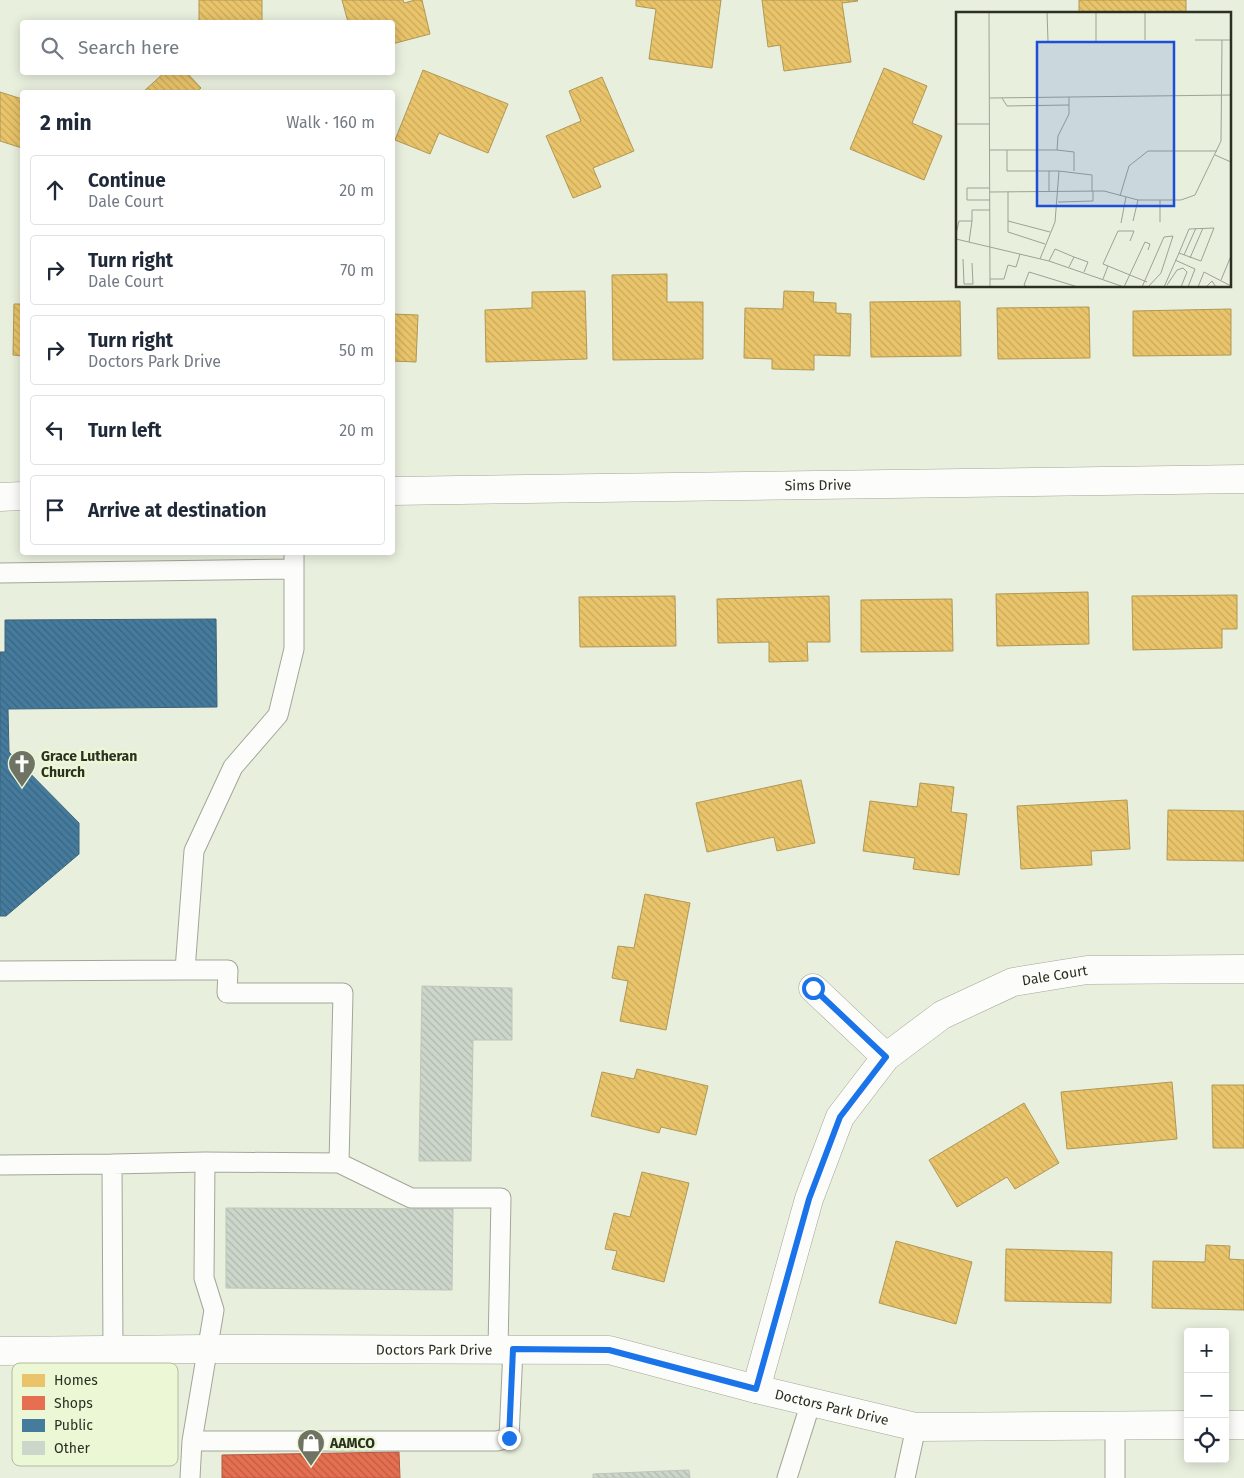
<!DOCTYPE html>
<html lang="en">
<head>
<meta charset="utf-8">
<style>
  :root { --surface:#fff; --page:#f2f2f3; --text:#1f2937; --muted:#747a83; --line:#e0e1e3 }
  body { margin:0; font-family:"Fira Sans",sans-serif; background:var(--page); color:var(--text) }
  .controls { position:absolute; right:15px; bottom:15px; display:grid; overflow:hidden; border-radius:5px; box-shadow:0 2px 12px #0003 }
  .controls button { width:45px; height:45px; display:grid; place-items:center; padding:0; border:0; border-bottom:1px solid var(--line); background:var(--surface); color:var(--text); font:25px sans-serif }
  .stop { position:absolute; width:15px; height:15px; margin:-11px; border:4px solid #1a73e8; border-radius:50%; background:#fff }
  .stop.end { background:#1a73e8; border-color:#fff; box-shadow:0 1px 5px #0008 }
  .list { margin:0; padding:0; list-style:none }
  h2 { display:flex; justify-content:space-between; align-items:center; height:65px; margin:0; padding:0 20px; font-size:21px }
  h2 small { font-size:16px; font-weight:400; color:var(--muted) }
  .list li { display:grid; grid-template-columns:32px 1fr auto; gap:15px; align-items:center; box-sizing:border-box; height:70px; margin:0 10px 10px; padding:0 10px; border:1px solid var(--line); border-radius:5px }
  .list b { display:block; font-size:19px; white-space:nowrap }
  .list p { margin:0; font-size:16px; white-space:nowrap; color:var(--muted) }
  .list em { font-size:16px; font-style:normal; color:var(--muted) }
  .icon { flex:none; width:28px; height:28px; fill:none; stroke:currentColor; stroke-width:2; stroke-linecap:round; stroke-linejoin:round }
  .map { position:relative; flex:none; width:1244px; height:1478px; overflow:hidden }
  .search { position:absolute; background:var(--surface); box-shadow:0 2px 12px #0003; left:20px; top:20px; width:375px; height:55px; display:flex; align-items:center; gap:12px; box-sizing:border-box; padding:0 18px; border-radius:5px; color:var(--muted); font-size:19px }
  .panel { position:absolute; background:var(--surface); box-shadow:0 2px 12px #0003; left:20px; top:90px; width:375px; height:465px; border-radius:5px }
  .map>svg:first-child { display:block }
</style>
</head>
<body>
<div class="map">
<svg width="1244" height="1478" viewBox="0 0 1244 1478">
  <defs>
    <pattern id="homes-back-hatch" width="6" height="6" patternUnits="userSpaceOnUse" patternTransform="scale(1.25)"><rect width="6" height="6" fill="#e9c46a"/><path d="M-1 5l2 2M0 0l6 6M5-1l2 2" fill="none" stroke="#c8a95c"/></pattern>
    <pattern id="shops-back-hatch" width="6" height="6" patternUnits="userSpaceOnUse" patternTransform="scale(1.25)"><rect width="6" height="6" fill="#e76f51"/><path d="M-1 5l2 2M0 0l6 6M5-1l2 2" fill="none" stroke="#bb5c43"/></pattern>
    <pattern id="public-back-hatch" width="6" height="6" patternUnits="userSpaceOnUse" patternTransform="scale(1.25)"><rect width="6" height="6" fill="#457b9d"/><path d="M-1 5l2 2M0 0l6 6M5-1l2 2" fill="none" stroke="#3a6580"/></pattern>
    <pattern id="building-back-hatch" width="6" height="6" patternUnits="userSpaceOnUse" patternTransform="scale(1.25)"><rect width="6" height="6" fill="#cdd6ca"/><path d="M-1 5l2 2M0 0l6 6M5-1l2 2" fill="none" stroke="#b0b8ad"/></pattern>
  </defs>
  <rect width="100%" height="100%" fill="#e9efdd"/>
  <path fill="url(#homes-back-hatch)" stroke="#b09855" d="M 199,0 L 262,0 L 262,22 L 199,22 Z
    M 342,0 L 403,0 L 404,3 L 415,0 L 422,0 L 430,34 L 392,44 L 392,22 L 348,22 Z
    M 636,0 L 721,0 L 712,68 L 649,59 L 656,9 L 636,6 Z
    M 762,0 L 857,0 L 858,1 L 842,3 L 851,62 L 784,71 L 780,45 L 768,47 Z
    M 1079,0 L 1186,0 L 1186,14 L 1079,14 Z
    M 884,68 L 927,86 L 912,123 L 942,136 L 924,180 L 850,149 Z
    M 423,70 L 508,104 L 488,153 L 439,133 L 430,154 L 395,140 Z
    M 165,72 L 186,72 L 201,88 L 196,92 L 143,92 Z
    M 602,77 L 634,151 L 593,168 L 601,187 L 573,198 L 546,136 L 581,121 L 569,91 Z
    M 0,92 L 22,99 L 22,148 L 0,141 Z
    M 667,274 L 667,302 L 703,302 L 703,359 L 613,360 L 612,275 Z
    M 585,291 L 587,359 L 486,362 L 485,310 L 532,308 L 532,292 Z
    M 784,291 L 814,292 L 813,302 L 836,303 L 836,313 L 851,314 L 850,356 L 814,355 L 814,370 L 772,369 L 772,359 L 744,358 L 745,308 L 783,309 Z
    M 960,301 L 961,356 L 871,357 L 870,302 Z
    M 14,304 L 22,304 L 22,356 L 13,355 Z
    M 1089,307 L 1090,358 L 998,359 L 997,308 Z
    M 1231,309 L 1231,355 L 1133,356 L 1133,311 Z
    M 392,314 L 418,315 L 416,362 L 392,361 Z
    M 1088,592 L 1089,644 L 997,646 L 996,594 Z
    M 1237,595 L 1237,629 L 1222,629 L 1222,648 L 1133,650 L 1132,596 Z
    M 675,596 L 676,646 L 580,647 L 579,597 Z
    M 829,596 L 830,642 L 807,642 L 808,661 L 769,662 L 769,642 L 718,643 L 717,599 Z
    M 952,599 L 953,651 L 861,652 L 861,600 Z
    M 801,780 L 815,843 L 777,851 L 774,837 L 707,852 L 696,803 Z
    M 920,783 L 954,787 L 951,812 L 967,814 L 959,875 L 913,869 L 915,858 L 863,851 L 870,801 L 917,807 Z
    M 1127,800 L 1130,849 L 1091,851 L 1092,865 L 1021,869 L 1017,806 Z
    M 1168,810 L 1244,811 L 1244,861 L 1167,860 Z
    M 645,894 L 690,903 L 666,1030 L 620,1021 L 628,981 L 612,978 L 618,946 L 634,948 Z
    M 637,1069 L 708,1086 L 696,1135 L 661,1127 L 659,1133 L 591,1116 L 602,1072 L 634,1079 Z
    M 1172,1082 L 1177,1139 L 1067,1149 L 1061,1092 Z
    M 1212,1085 L 1244,1085 L 1244,1148 L 1213,1148 Z
    M 1024,1103 L 1059,1163 L 1015,1189 L 1007,1177 L 957,1207 L 929,1160 Z
    M 642,1172 L 689,1183 L 664,1282 L 612,1269 L 617,1251 L 605,1249 L 614,1213 L 630,1217 Z
    M 896,1241 L 972,1262 L 956,1324 L 879,1303 Z
    M 1206,1245 L 1230,1246 L 1229,1259 L 1244,1260 L 1244,1310 L 1152,1308 L 1153,1261 L 1205,1262 Z
    M 1006,1249 L 1112,1252 L 1111,1303 L 1005,1301 Z"/>
  <path fill="url(#shops-back-hatch)" stroke="#af5c43" d="M 399,1452 L 400,1478 L 222,1478 L 222,1455 Z"/>
  <path fill="url(#public-back-hatch)" stroke="#3e6478" d="M 216,619 L 217,707 L 8,709 L 9,752 L 79,823 L 79,854 L 6,916 L 0,916 L 0,652 L 5,652 L 5,620 Z"/>
  <path fill="url(#building-back-hatch)" stroke="#bec6ba" d="M 422,986 L 512,988 L 512,1040 L 473,1040 L 471,1161 L 419,1161 Z
    M 226,1208 L 453,1209 L 452,1290 L 226,1288 Z
    M 689,1470 L 690,1478 L 593,1478 L 593,1474 Z"/>
  <g fill="none" stroke-linecap="round" stroke-linejoin="round">
    <defs>
      <path id="service" d="M 0,573 L 294,569
        M 185,970 L 228,970 L 227,993 L 343,993 L 339,1163
        M 0,971 L 185,970 L 194,851 L 233,767 L 278,715 L 294,649 L 294,552
        M 205,1162 L 339,1163 L 411,1198 L 501,1198 L 498,1349
        M 0,1165 L 112,1164
        M 113,1350 L 112,1164 L 205,1162 L 204,1278 L 214,1310 L 192,1441 L 190,1478
        M 1115,1426 L 1115,1478
        M 192,1441 L 497,1441 L 509,1438 L 513,1349
        M 787,1478 L 811,1402
        M 905,1478 L 916,1427"/>
      <g id="minor">
        <path id="s1" d="M 392,491 L 1244,479"/>
        <path d="M 0,497 L 22,496"/>
        <path d="M 813,988 L 886,1057"/>
        <path id="s2" d="M 0,1351 L 208,1349 L 609,1350 L 756,1389 L 916,1427 L 1188,1425"/>
        <path id="s3" d="M 756,1389 L 809,1199 L 840,1117 L 886,1057 L 942,1015 L 1013,982 L 1087,970 L 1244,969"/>
        <path d="M 1225,1425 L 1244,1425"/>
      </g>
    </defs>
    <use href="#service" stroke="#a2a699" stroke-width="21"/>
    <use href="#minor" stroke="#a2a699" stroke-width="29"/>
    <use href="#service" stroke="#fcfdfa" stroke-width="19"/>
    <use href="#minor" stroke="#fcfdfa" stroke-width="28"/>
  </g>
  <g fill="none" stroke-linecap="round" stroke-linejoin="round">
    <path stroke="#1a73e8" stroke-width="6" d="M 509,1438 L 513,1349 L 609,1350 L 756,1389 L 809,1199 L 840,1117 L 886,1057 L 813,988"/>
  </g>
  <defs>
    <symbol id="church-pin" viewBox="-11 -11 22 30"><path d="M0 17L-7.5 6A9.5 9.5 0 1 1 7.5 6Z" fill="#6e7364" stroke="#ebf7d5"/><path d="M-1.2-6h2.4v3.5h3.3v2.4h-3.3V6h-2.4V-.1h-3.3v-2.4h3.3Z" fill="#fff"/></symbol>
    <symbol id="shop-pin" viewBox="-11 -11 22 30"><path d="M0 17L-7.5 6A9.5 9.5 0 1 1 7.5 6Z" fill="#6e7364" stroke="#ebf7d5"/><path d="M-5-2.5h2.3a2.7 3.5 0 0 1 5.4 0H5L5.5 6h-11ZM-1.5-2.5h3a1.5 2.3 0 0 0-3 0Z" fill="#fff"/></symbol>
  </defs>
  <g fill-rule="evenodd">
    <use href="#church-pin" x="6" y="748" width="32" height="43"/>
    <use href="#shop-pin" x="295" y="1427" width="32" height="43"/>
  </g>
  <g text-anchor="middle" stroke-width="5" stroke-linejoin="round" paint-order="stroke">
    <g font-size="14" fill="#2c3023" stroke="#ebf7d5">
      <text dy="5" stroke="none"><textPath href="#s1" startOffset="426">Sims Drive</textPath></text>
      <text dy="5" stroke="none"><textPath href="#s3" startOffset="551">Dale Court</textPath></text>
      <text dy="5" stroke="none"><textPath href="#s2" startOffset="434">Doctors Park Drive</textPath></text>
      <text dy="5" stroke="none"><textPath href="#s2" startOffset="839">Doctors Park Drive</textPath></text>
    </g>
    <g font-size="14" font-weight="bold" fill="#2c3023" stroke="#ebf7d5" text-anchor="start">
      <text x="41" y="761">Grace Lutheran<tspan x="41" dy="16">Church</tspan></text>
      <text x="330" y="1448">AAMCO</text>
    </g>
  </g>
  <g transform="translate(956 12)">
    <rect width="275" height="275" fill="#e9efdd"/>
    <path fill="none" stroke="#9da393" stroke-width="1" d="M 33,0 L 34,275M 91,0 L 92,29M 140,0 L 140,29M 189,28 L 189,0M 239,28 L 275,28M 34,86 L 275,83M 46,86 L 51,94 L 113,93M 0,112 L 34,112M 34,138 L 101,138 L 102,124 L 113,102 L 113,85M 51,138 L 51,159 L 93,159M 101,138 L 118,140 L 118,159M 259,143 L 275,150M 103,159 L 136,163 L 136,179M 34,176 L 11,176 L 11,188 L 34,188M 34,180 L 148,179 L 182,188 L 225,188 L 239,183 L 265,129 L 266,28M 52,180 L 52,209 L 94,220M 164,184 L 173,154 L 192,139 L 261,139M 204,188 L 204,210M 102,190 L 137,189 L 137,179M 16,209 L 16,198 L 34,198M 52,209 L 52,220 L 89,232M 177,209 L 182,188M 165,211 L 170,185M 0,222 L 3,209 L 16,209 L 13,230M 0,227 L 93,249 L 168,275M 228,243 L 240,216M 118,245 L 132,250 L 128,260M 234,246 L 247,216M 7,247 L 8,272 L 17,272 L 16,251M 84,247 L 99,210 L 103,159 L 93,159 L 93,179M 219,248 L 239,257 L 232,275M 93,249 L 99,237 L 118,245 L 113,255M 152,254 L 191,270M 34,267 L 48,267 L 52,253 L 60,255 L 64,242M 147,267 L 152,254 L 147,252 L 162,219 L 178,219 L 174,229M 265,268 L 275,244M 211,273 L 221,258 L 227,256 L 231,260 L 225,275M 71,275 L 68,273 L 73,260 L 122,275M 168,275 L 189,230 L 194,232 L 192,238M 186,275 L 208,225 L 217,224 L 205,261 L 192,275M 208,275 L 223,241 L 245,249 L 258,216 L 233,217 L 223,241M 242,275 L 248,260 L 275,274M 250,275 L 256,269 L 260,275"/>
    <path fill="#1d4ed8" fill-opacity="0.15" stroke="#1d4ed8" stroke-width="2.5" d="M 81,30 L 218,30 L 218,194 L 81,194 Z"/>
    <rect width="275" height="275" fill="none" stroke="#2c3023" stroke-width="2.5"/>
  </g>
  <rect x="12" y="1363" width="166" height="103" rx="8" fill="#ebf7d5" stroke="#b2bba0" stroke-width="1"/>
  <rect x="22" y="1374" width="23" height="13" fill="#e9c46a"/>
  <rect x="22" y="1396" width="23" height="14" fill="#e76f51"/>
  <rect x="22" y="1419" width="23" height="13" fill="#457b9d"/>
  <rect x="22" y="1441" width="23" height="14" fill="#cdd6ca"/>
  <g font-size="14" fill="#2c3023">
    <text x="54" y="1385">Homes</text>
    <text x="54" y="1408">Shops</text>
    <text x="54" y="1430">Public</text>
    <text x="54" y="1453">Other</text>
  </g>
</svg>
<div class="controls">
<button>+</button>
<button>−</button>
<button><svg class="icon" aria-label="locate" viewBox="0 0 24 24"><circle cx="12" cy="12" r="6"/><path d="M12 2v4M12 18v4M2 12h4M18 12h4"/></svg></button>
</div>
<div class="stop" style="left:813px;top:988px"></div>
<div class="stop end" style="left:509px;top:1438px"></div>
<div class="search"><svg class="icon" aria-label="search" viewBox="0 0 24 24"><circle cx="10" cy="10" r="6"/><path d="M15 15l6 6"/></svg>Search here</div>
<section class="panel">
<h2>2 min<small>Walk · 160 m</small></h2>
<ul class="list">
<li><svg class="icon" aria-label="ahead" viewBox="0 0 24 24"><path d="M12 20V5M6 11l6-6 6 6"/></svg><div><b>Continue</b><p>Dale Court</p></div><em>20 m</em></li>
<li><svg class="icon" aria-label="right" viewBox="0 0 24 24"><path d="M7 20v-9h11M14 6l5 5-5 5"/></svg><div><b>Turn right</b><p>Dale Court</p></div><em>70 m</em></li>
<li><svg class="icon" aria-label="right" viewBox="0 0 24 24"><path d="M7 20v-9h11M14 6l5 5-5 5"/></svg><div><b>Turn right</b><p>Doctors Park Drive</p></div><em>50 m</em></li>
<li><svg class="icon" aria-label="left" viewBox="0 0 24 24"><path d="M17 20v-9H6M10 6l-5 5 5 5"/></svg><div><b>Turn left</b></div><em>20 m</em></li>
<li><svg class="icon" aria-label="arrive" viewBox="0 0 24 24"><path d="M6 21V4h12l-3 4 3 4H6"/></svg><div><b>Arrive at destination</b></div></li>
</ul>
</section>
</div>
</body>
</html>
